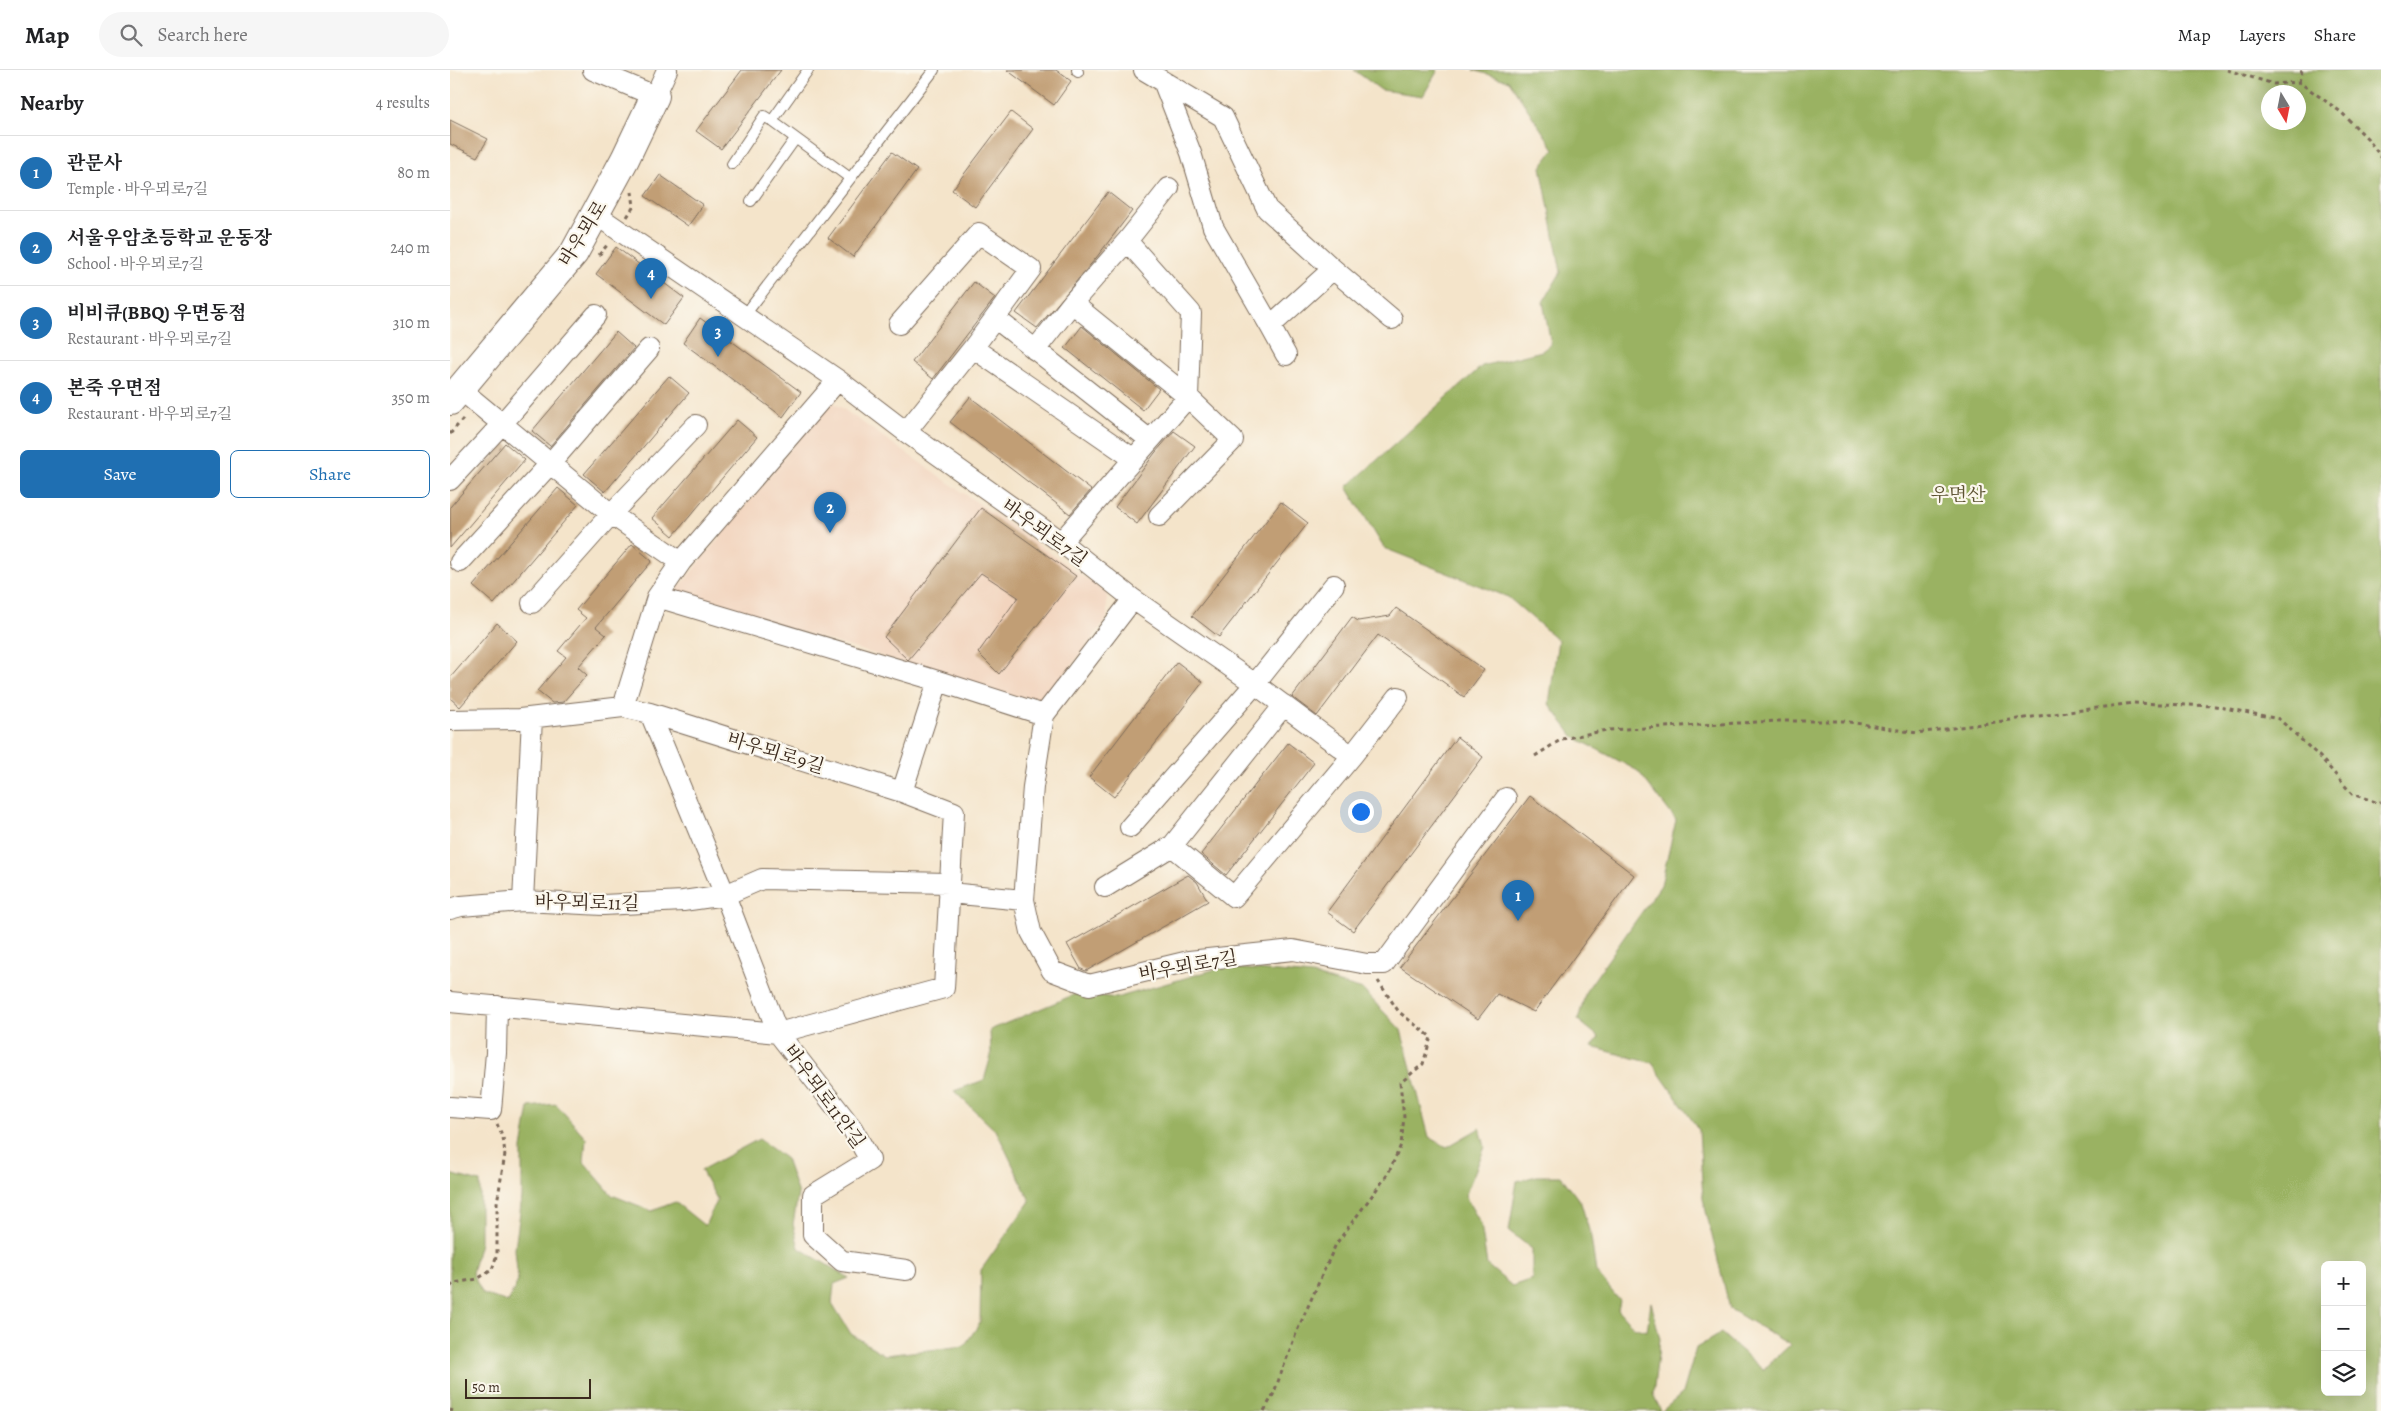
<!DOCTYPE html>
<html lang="en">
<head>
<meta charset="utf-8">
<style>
  :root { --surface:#fff; --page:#f6f6f6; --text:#202124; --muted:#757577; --line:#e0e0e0; --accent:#1f6fb2 }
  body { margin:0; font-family:Alegreya,"Noto Serif KR",serif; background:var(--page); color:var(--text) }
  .controls { position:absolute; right:15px; bottom:15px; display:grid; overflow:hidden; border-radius:8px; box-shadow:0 5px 20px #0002 }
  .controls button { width:45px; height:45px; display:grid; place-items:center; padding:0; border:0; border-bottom:1px solid var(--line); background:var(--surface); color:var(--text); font:25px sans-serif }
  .compass { position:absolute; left:1811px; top:15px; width:45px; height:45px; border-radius:50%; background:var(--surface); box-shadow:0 5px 20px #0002; rotate:170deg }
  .scale { position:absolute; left:15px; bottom:12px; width:126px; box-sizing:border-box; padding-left:5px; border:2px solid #3b2a1e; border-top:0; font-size:14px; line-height:18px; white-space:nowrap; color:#3b2a1e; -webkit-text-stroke:4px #fbf7ec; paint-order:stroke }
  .you { position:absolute; left:910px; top:741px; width:18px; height:18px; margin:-12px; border:4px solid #fff; border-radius:50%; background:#1a73e8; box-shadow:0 0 0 8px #1a73e833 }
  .badge { display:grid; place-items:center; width:32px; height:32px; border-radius:50%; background:var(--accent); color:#fff; font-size:16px; font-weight:700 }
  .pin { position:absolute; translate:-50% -41px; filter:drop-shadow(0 1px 2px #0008) }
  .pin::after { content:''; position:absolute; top:26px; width:18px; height:15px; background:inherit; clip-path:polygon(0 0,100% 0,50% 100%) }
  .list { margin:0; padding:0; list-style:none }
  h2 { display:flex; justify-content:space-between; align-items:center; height:65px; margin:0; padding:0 20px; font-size:21px }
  h2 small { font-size:16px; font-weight:400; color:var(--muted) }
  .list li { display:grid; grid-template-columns:32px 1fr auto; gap:15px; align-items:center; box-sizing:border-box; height:75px; padding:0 20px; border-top:1px solid var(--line) }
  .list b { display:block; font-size:19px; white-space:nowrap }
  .list p { margin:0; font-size:16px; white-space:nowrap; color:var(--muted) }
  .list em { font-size:16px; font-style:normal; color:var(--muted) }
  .actions { display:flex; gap:10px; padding:15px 20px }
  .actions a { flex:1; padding:11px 0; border:1px solid var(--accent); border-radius:8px; text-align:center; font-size:18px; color:var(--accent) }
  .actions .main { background:var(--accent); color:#fff }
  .icon { flex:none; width:28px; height:28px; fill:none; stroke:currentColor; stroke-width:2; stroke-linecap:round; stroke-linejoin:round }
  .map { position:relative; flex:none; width:1931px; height:1341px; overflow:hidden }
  header { display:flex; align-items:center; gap:30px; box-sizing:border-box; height:70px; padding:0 25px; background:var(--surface); border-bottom:1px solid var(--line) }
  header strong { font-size:24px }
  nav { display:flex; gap:28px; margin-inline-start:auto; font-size:18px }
  .search { width:350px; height:45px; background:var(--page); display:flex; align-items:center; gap:12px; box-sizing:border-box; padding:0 18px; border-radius:28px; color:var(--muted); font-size:19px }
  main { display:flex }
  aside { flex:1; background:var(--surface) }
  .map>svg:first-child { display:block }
</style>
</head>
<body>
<header>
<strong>Map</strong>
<div class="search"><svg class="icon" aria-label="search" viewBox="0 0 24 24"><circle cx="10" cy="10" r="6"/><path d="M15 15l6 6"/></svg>Search here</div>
<nav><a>Map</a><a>Layers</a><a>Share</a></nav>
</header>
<main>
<aside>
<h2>Nearby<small>4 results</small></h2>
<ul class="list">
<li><span class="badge">1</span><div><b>관문사</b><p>Temple · 바우뫼로7길</p></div><em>80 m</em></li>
<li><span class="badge">2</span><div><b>서울우암초등학교 운동장</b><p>School · 바우뫼로7길</p></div><em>240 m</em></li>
<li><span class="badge">3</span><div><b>비비큐(BBQ) 우면동점</b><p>Restaurant · 바우뫼로7길</p></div><em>310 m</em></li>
<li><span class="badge">4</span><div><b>본죽 우면점</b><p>Restaurant · 바우뫼로7길</p></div><em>350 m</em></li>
</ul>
<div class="actions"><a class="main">Save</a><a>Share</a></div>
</aside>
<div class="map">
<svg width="1931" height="1341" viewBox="0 0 1931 1341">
  <rect width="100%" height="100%" fill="#fbf7ec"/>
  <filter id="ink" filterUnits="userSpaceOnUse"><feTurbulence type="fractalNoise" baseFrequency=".02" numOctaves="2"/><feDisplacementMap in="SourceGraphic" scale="10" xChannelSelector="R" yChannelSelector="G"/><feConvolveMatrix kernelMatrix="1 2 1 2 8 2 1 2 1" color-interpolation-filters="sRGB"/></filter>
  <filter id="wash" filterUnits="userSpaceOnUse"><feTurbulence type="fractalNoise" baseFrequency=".0096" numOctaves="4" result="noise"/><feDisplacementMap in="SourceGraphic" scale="20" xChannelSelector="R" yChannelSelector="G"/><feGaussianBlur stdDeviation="1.12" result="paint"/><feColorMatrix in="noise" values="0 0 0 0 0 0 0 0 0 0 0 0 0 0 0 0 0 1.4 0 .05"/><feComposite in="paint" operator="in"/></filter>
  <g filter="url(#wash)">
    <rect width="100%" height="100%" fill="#f4e4ca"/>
    <path fill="#f2d4be" d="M 383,332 L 657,523 L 657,549 L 592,635 L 232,526 L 227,520 L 375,337 Z"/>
    <path fill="#9ab262" stroke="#6a6e40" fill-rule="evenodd" d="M 904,0 L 988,0 L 973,26 L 931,20 Z
      M 1023,0 L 1931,0 L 1931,1341 L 1212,1341 L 1233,1323 L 1246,1278 L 1271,1263 L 1313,1300 L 1340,1275 L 1280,1239 L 1253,1129 L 1249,1060 L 1202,993 L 1142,977 L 1149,967 L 1128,950 L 1136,921 L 1211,815 L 1226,750 L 1188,701 L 1124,667 L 1099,634 L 1108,570 L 1058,527 L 934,478 L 897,417 L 1032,296 L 1092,281 L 1101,274 L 1093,232 L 1111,202 L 1091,97 L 1104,79 L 1059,11 ZM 1848,22 L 1848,52 L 1818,52 L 1818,22 ZM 1875,1195 L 1912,1195 L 1912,1322 L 1875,1322 Z
      M 773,897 L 862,905 L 913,920 L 951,960 L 979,1067 L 997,1077 L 1030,1058 L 1035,1077 L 1015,1126 L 1031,1154 L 1037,1195 L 1062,1216 L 1082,1209 L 1082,1179 L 1059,1161 L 1067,1111 L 1087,1106 L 1111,1106 L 1131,1133 L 1141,1167 L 1146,1202 L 1170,1231 L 1168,1240 L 1183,1257 L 1197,1261 L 1201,1232 L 1210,1269 L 1203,1324 L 1211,1341 L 0,1341 L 0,1104 L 30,1112 L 30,1173 L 22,1203 L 33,1224 L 58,1232 L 68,1211 L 65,1179 L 72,1127 L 72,1079 L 79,1037 L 106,1034 L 136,1068 L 134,1092 L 162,1125 L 202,1141 L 225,1132 L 255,1156 L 267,1129 L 251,1100 L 309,1069 L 336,1089 L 348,1124 L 343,1154 L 349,1178 L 399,1208 L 384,1214 L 382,1233 L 401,1264 L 435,1285 L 514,1276 L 530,1253 L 531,1200 L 580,1131 L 547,1062 L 504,1021 L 534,1010 L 541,986 L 540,960 L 628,923 L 666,928 Z"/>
    <g id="blocks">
      <path fill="#c19e74" d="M 292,0 L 331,0 L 271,79 L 246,61 Z
        M 557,0 L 606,0 L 621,11 L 604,35 Z
        M 561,42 L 583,59 L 525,137 L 502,120 Z
        M 0,50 L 38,69 L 27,87 L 0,74 Z
        M 442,82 L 467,100 L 403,187 L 378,168 Z
        M 210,105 L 253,135 L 238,156 L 195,126 Z
        M 658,122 L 682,141 L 646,188 L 587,258 L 566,243 Z
        M 166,177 L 234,228 L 214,255 L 146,204 Z
        M 524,212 L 545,228 L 483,309 L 462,292 Z
        M 250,248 L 351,322 L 333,347 L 233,273 Z
        M 632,256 L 709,319 L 693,340 L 615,278 Z
        M 166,262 L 184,278 L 100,376 L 82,361 Z
        M 219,306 L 239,323 L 155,422 L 134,404 Z
        M 520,327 L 641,420 L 620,444 L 500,352 Z
        M 287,350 L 307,367 L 223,466 L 202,448 Z
        M 724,361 L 745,376 L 687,454 L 665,437 L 705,383 Z
        M 55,373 L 75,390 L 0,478 L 0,437 Z
        M 108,418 L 128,435 L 44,534 L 23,516 Z
        M 831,432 L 858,453 L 769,567 L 742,546 Z
        M 531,438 L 626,506 L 549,604 L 528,583 L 568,527 L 531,503 L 458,590 L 434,567 Z
        M 182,474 L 202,491 L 146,557 L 156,565 L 128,597 L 137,605 L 113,632 L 102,633 L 87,621 L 116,587 L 108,581 L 136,548 L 126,540 Z
        M 946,538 L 1034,600 L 1014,627 L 928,565 L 867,646 L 842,627 L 902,547 L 908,551 L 940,546 Z
        M 47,553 L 67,571 L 10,637 L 0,628 L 0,608 Z
        M 727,592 L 753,612 L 664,727 L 639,707 Z
        M 1007,667 L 1033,687 L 903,861 L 877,842 Z
        M 838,673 L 864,693 L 776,805 L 751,784 Z
        M 1080,726 L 1184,805 L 1084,942 L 1047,924 L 1028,949 L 950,897 Z
        M 738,805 L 747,812 L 758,831 L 636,901 L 631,899 L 617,874 Z"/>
    </g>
  </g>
  <g filter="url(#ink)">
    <use href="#blocks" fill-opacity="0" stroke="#7c6b5a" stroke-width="1"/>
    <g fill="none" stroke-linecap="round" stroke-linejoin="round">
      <defs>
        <path id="lane" d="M 358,0 L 322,51 L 400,108
          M 627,0 L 628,2
          M 282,94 L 314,46 L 322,51
          M 301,131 L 345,69
          M 294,246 L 484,0"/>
        <path id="street" d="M 143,0 L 205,26 L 217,0
          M 694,0 L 773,47 L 817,139 L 883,199 L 942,249
          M 713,11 L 741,83 L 763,157 L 820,256
          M 145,144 L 388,310 L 456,362 L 611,472 L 683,529 L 805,614 L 902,686 L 784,827 L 722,776 L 834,635
          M 677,171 L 741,243 L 738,327 L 622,233 Z
          M 677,171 L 719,118
          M 545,248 L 700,370
          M 449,254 L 529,163 L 581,199 L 523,278
          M 585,280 L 622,233
          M 836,285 L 820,256 L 883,199
          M 10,319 L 161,444 L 231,492
          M 456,362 L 523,278 L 684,389
          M 0,410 L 52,354 L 146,245
          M 611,472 L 738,327 L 783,370 L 709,446
          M 10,492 L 99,395 L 199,279
          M 207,527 L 488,611 L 594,645
          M 683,529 L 594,645 L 583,717 L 574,830 L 581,862 L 602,901 L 639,915 L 739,891 L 843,880 L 917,894 L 934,894 L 1056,728
          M 82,533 L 161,444 L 246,355
          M 173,637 L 207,527 L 231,492 L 388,310
          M 200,643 L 275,825 L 328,963 L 402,1058 L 420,1090 L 363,1125 L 363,1165 L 392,1191 L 456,1200
          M 0,650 L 70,649 L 173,637 L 200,643 L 452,722 L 504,742 L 494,918 L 328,963 L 0,932
          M 902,686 L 948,627
          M 452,722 L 488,611
          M 680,757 L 805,614 L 884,515
          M 655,817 L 722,776
          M 499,823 L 574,830
          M 73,831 L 82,648
          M 0,839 L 11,836 L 73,831 L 153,835 L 233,831 L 275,825 L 312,809 L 499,813
          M 0,1037 L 41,1040 L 46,983 L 47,936"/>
        <path id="secondary" d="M 0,331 L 124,183 L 175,89 L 205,26"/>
      </defs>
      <use href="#lane" stroke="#7c6b5a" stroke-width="12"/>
      <use href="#street" stroke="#7c6b5a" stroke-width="22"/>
      <use href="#secondary" stroke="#7c6b5a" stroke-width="30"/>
      <path stroke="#7c6b5a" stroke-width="3" stroke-dasharray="4 4" stroke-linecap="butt" d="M 1777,0 L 1824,14 L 1849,12 L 1891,42 L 1918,69 L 1931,87
        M 1849,12 L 1852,0
        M 177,147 L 184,136 L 182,122
        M 149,185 L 158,174
        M 0,364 L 13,349
        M 1085,686 L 1112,669 L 1157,660 L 1327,651 L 1393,651 L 1467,663 L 1683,633 L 1765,636 L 1829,649 L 1871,688 L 1902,724 L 1926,732 L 1931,732
        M 0,1217 L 4,1213 L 27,1209 L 42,1200 L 47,1184 L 47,1133 L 55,1084 L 53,1067 L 47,1054
        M 0,1340 L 3,1341
        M 814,1341 L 823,1325 L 847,1261 L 886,1174 L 938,1104 L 951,1075 L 954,1047 L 950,1013 L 973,994 L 981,967 L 949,942 L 928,911"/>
      <use href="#lane" stroke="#fff" stroke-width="10"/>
      <use href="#street" stroke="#fff" stroke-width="20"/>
      <use href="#secondary" stroke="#fff" stroke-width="28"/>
    </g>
  </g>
  <g text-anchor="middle" stroke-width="4.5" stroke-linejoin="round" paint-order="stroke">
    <g font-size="19" fill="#3b2a1e" stroke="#fbf7ec">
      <text transform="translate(132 163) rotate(-58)" y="7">바우뫼로</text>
      <text transform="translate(595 462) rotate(36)" y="7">바우뫼로7길</text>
      <text transform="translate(326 682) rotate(17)" y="7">바우뫼로9길</text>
      <text transform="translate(137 832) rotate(1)" y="7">바우뫼로11길</text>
      <text transform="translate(738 895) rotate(-10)" y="7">바우뫼로7길</text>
      <text transform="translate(375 1026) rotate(54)" y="7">바우뫼로11안길</text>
    </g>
    <g font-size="19" fill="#5d5332" stroke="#fbf7ec">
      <text x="1508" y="431">우면산</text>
    </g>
  </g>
</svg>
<div class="controls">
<button>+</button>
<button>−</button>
<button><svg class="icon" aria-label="layers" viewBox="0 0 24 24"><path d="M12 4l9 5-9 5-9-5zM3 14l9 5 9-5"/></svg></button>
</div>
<svg class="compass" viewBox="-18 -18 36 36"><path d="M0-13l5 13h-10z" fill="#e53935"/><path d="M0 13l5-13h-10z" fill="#757577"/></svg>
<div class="scale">50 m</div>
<div class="you"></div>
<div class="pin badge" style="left:1068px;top:851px">1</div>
<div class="pin badge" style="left:380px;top:463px">2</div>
<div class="pin badge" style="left:268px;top:287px">3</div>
<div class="pin badge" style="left:201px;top:229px">4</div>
</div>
</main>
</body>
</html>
